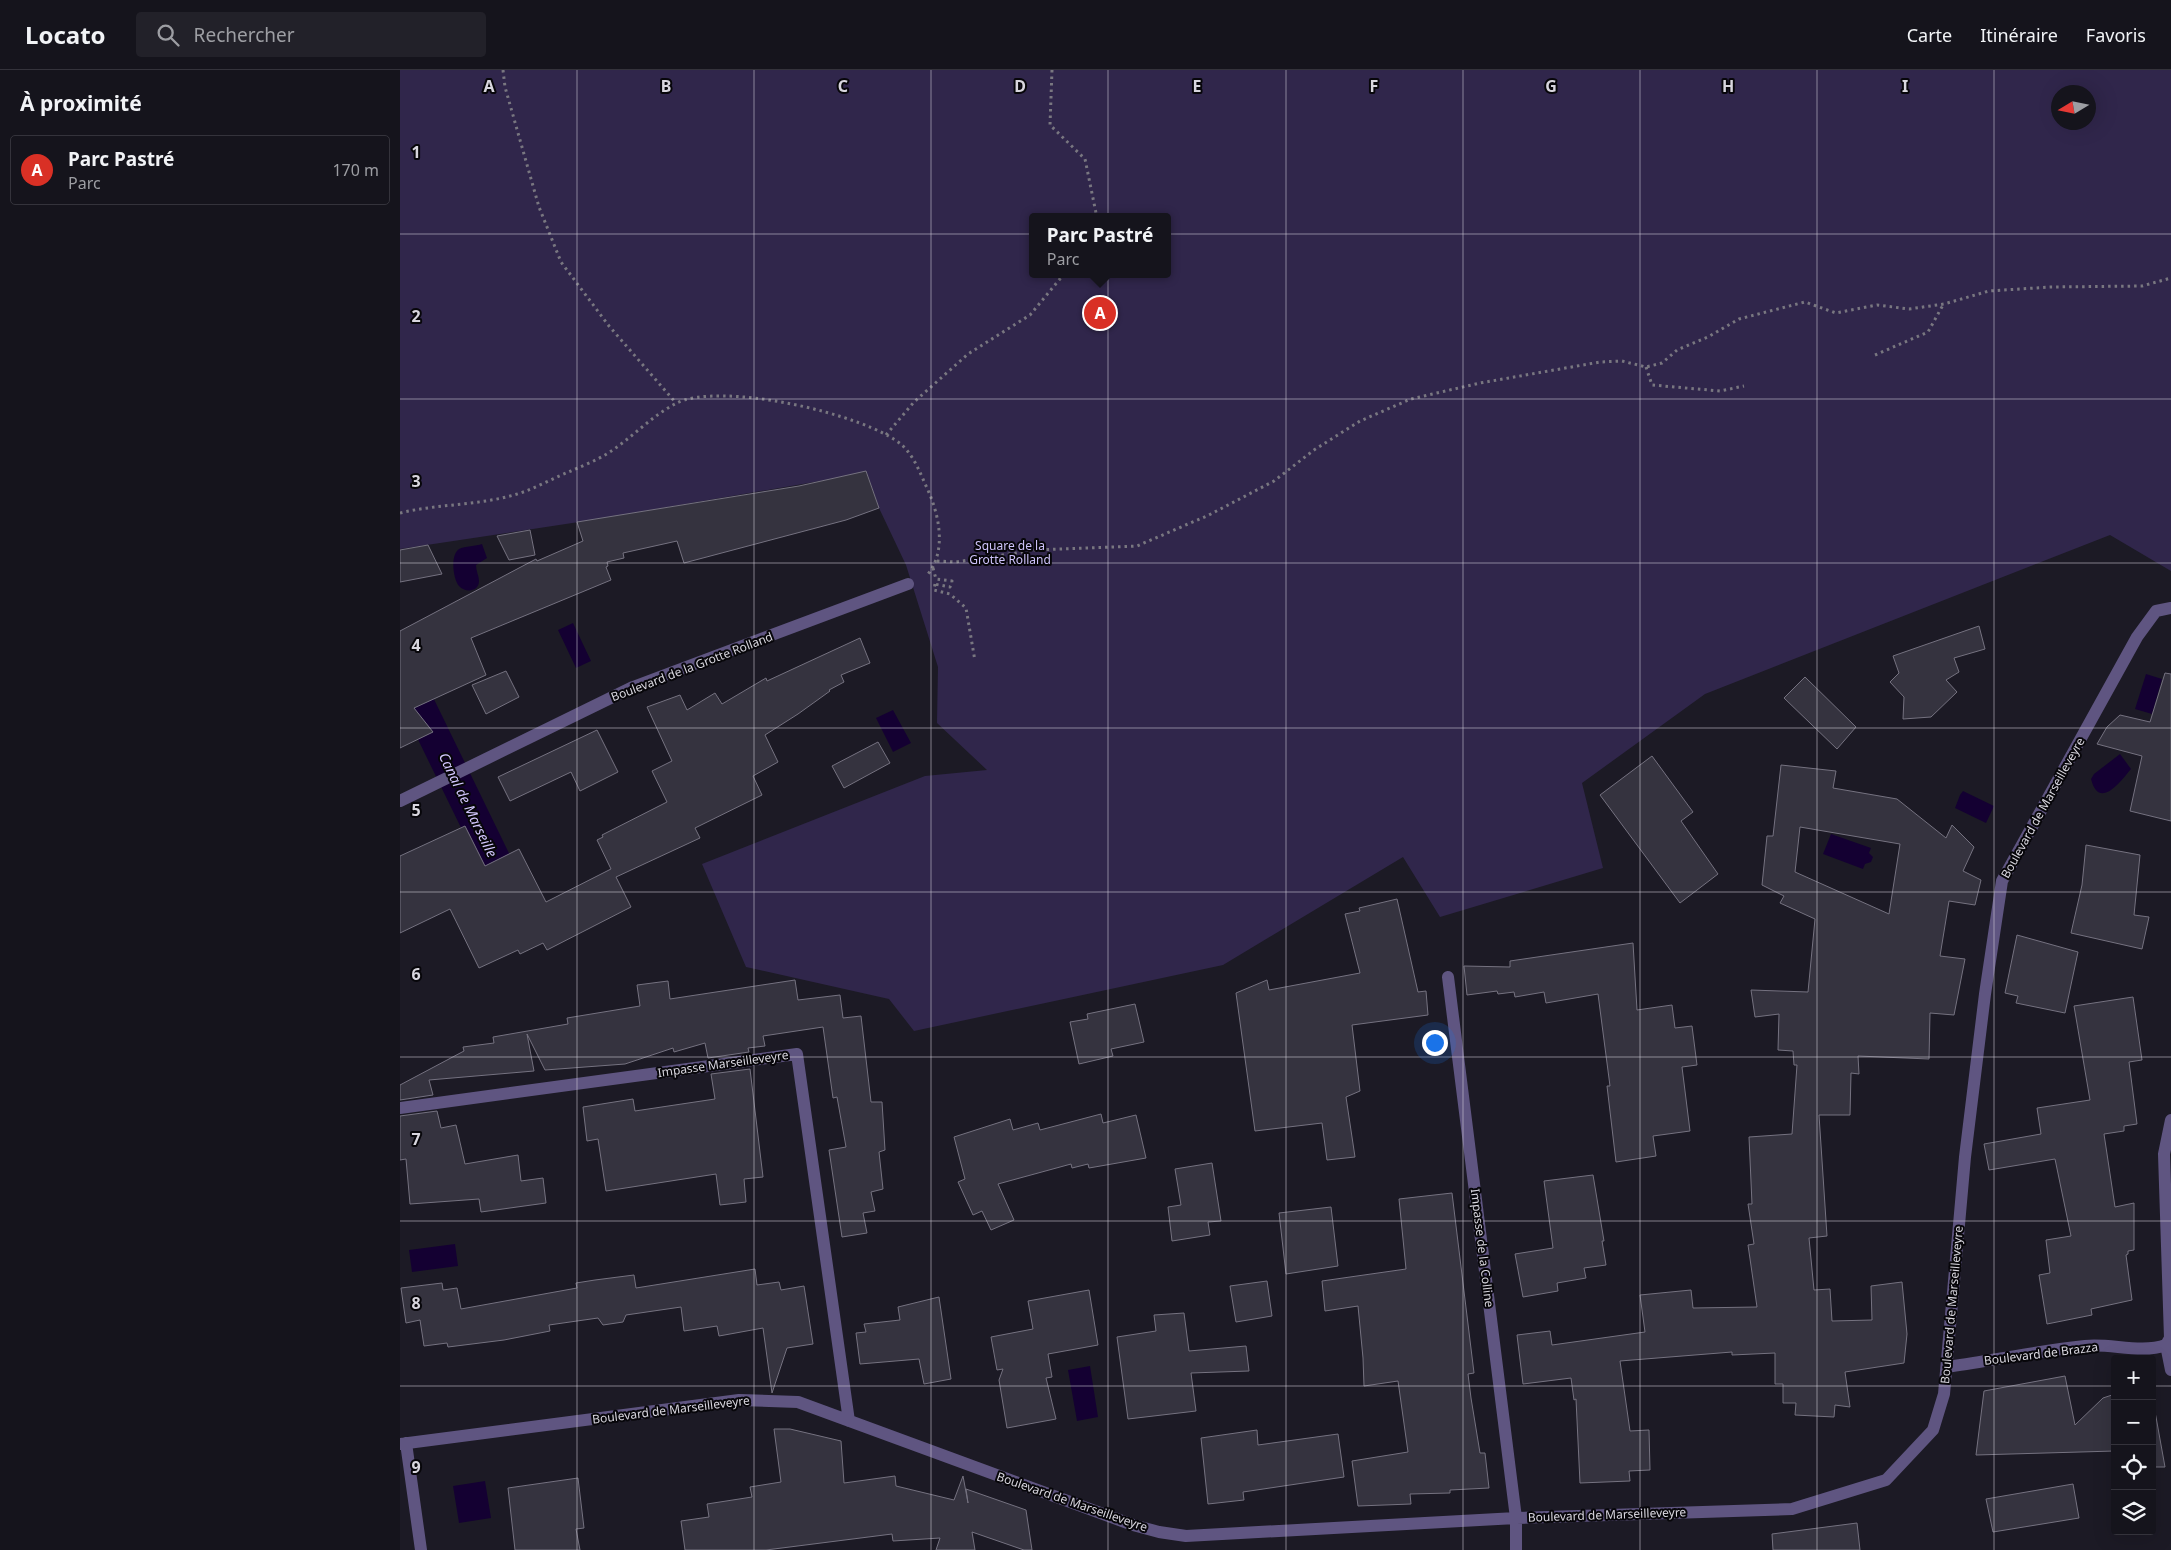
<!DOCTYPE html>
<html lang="fr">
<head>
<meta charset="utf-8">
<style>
  :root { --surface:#15141c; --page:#222129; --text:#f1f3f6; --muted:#9d9ea3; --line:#34333b; --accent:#d93025 }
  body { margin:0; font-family:"Noto Sans",sans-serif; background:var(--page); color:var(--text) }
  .controls { position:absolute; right:15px; bottom:15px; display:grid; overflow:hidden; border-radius:5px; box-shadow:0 5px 20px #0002 }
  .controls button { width:45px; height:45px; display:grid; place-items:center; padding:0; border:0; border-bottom:1px solid var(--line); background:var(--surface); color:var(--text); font:25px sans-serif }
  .compass { position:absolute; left:1651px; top:15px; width:45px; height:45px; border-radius:50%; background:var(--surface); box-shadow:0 5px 20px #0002; rotate:260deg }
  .you { position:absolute; left:1034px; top:972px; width:18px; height:18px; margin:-12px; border:4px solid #fff; border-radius:50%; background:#1a73e8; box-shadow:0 0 0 8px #1a73e833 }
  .badge { display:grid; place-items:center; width:32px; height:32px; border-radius:50%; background:var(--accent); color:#fff; font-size:16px; font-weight:700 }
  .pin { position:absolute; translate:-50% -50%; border:2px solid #fff; box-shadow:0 1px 5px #0006 }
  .popup { position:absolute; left:629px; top:143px; width:142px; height:65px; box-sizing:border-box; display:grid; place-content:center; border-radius:5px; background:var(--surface); filter:drop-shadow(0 1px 4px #0005); font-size:16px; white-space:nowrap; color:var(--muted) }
  .popup b { font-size:19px; color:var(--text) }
  .popup::after { content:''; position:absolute; left:50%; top:100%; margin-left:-10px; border:10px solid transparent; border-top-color:var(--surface) }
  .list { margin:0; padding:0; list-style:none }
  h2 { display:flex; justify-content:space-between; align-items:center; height:65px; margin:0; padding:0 20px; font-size:21px }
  h2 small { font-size:16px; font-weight:400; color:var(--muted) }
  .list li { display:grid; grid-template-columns:32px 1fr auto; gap:15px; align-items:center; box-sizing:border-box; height:70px; margin:0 10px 10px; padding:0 10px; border:1px solid var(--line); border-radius:5px }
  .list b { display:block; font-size:19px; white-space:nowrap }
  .list p { margin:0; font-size:16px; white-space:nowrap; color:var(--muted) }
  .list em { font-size:16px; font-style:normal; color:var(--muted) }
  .icon { flex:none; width:28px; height:28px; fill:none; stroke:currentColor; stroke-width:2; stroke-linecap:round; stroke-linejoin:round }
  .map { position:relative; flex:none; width:1771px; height:1480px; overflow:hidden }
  header { display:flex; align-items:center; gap:30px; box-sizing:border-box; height:70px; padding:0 25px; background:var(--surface); border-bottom:1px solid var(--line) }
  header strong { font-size:24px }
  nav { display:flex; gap:28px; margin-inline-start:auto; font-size:18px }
  .search { width:350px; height:45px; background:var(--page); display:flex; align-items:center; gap:12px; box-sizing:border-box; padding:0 18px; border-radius:5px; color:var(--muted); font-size:19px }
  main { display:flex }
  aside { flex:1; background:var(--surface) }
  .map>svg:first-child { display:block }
</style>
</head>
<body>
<header>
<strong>Locato</strong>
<div class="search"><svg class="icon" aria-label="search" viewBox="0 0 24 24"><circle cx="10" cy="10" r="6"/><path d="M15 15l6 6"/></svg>Rechercher</div>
<nav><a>Carte</a><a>Itinéraire</a><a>Favoris</a></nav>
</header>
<main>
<aside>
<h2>À proximité<small></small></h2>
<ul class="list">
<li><span class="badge">A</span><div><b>Parc Pastré</b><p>Parc</p></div><em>170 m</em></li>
</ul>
</aside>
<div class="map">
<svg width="1771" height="1480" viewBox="0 0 1771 1480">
  <rect width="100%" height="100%" fill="#1c1a25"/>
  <path fill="#30264b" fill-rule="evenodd" d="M 0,0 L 1771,0 L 1771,501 L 1710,465 L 1305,624 L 1182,713 L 1203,798 L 1040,847 L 1003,787 L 823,895 L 514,961 L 489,929 L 346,897 L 302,794 L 525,706 L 587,700 L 537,653 L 538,597 L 506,495 L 479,438 L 467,403 L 192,450 L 0,479 ZM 1658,22 L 1688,22 L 1688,52 L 1658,52 ZM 632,147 L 768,147 L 768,204 L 632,204 Z"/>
  <path fill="#140032" d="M 82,474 L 87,488 L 76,495 C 76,501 79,506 79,511 C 79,522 65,523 59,516 C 53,509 50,485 59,479 C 65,476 76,476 82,474 Z
    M 173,553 L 191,591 L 176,598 L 158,560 Z
    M 1746,604 L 1762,609 L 1752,644 L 1735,639 Z
    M 493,640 L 511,673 L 493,682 L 476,648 Z
    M 1720,684 L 1731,699 C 1721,711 1699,741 1691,709 L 1694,704 Z
    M 1563,721 L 1594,736 L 1586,753 L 1555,738 L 1560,725 Z
    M 1431,764 L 1471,778 L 1469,783 L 1473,787 L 1471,792 L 1465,794 L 1463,799 L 1423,784 Z
    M 55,1174 L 58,1196 L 12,1202 L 9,1180 Z
    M 690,1296 L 698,1347 L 677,1351 L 668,1300 Z
    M 85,1411 L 91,1448 L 59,1453 L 53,1416 Z"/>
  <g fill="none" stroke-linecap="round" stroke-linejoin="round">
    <path stroke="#140032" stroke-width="32" d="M 0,596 L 114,830"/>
  </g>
  <path fill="#35333f" stroke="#757280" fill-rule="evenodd" d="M 466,401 L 479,438 L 446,450 L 284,493 L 277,471 L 223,483 L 224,488 L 207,492 L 208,496 L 206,497 L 211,510 L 71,568 L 86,605 L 14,638 L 33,662 L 0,678 L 0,561 L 136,489 L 137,491 L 183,471 L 177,452 L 399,416 Z
    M 130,460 L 135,485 L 109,490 L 97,466 Z
    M 28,475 L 42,504 L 0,512 L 0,480 Z
    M 1579,556 L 1585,579 L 1554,588 L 1559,602 L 1546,610 L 1557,622 L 1531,647 L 1503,649 L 1504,627 L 1490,612 L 1499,603 L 1493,586 Z
    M 460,568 L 470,593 L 441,605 L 444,612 L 429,620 L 430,621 L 398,644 L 365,665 L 378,692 L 353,706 L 362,725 L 295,758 L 300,768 L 216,807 L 231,837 L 147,880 L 143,873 L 120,884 L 118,880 L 79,898 L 50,839 L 0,863 L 0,786 L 65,756 L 85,796 L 119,779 L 146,832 L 211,799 L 197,770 L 203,767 L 202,765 L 267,732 L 252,701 L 272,691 L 247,637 L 280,625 L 287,640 L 315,623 L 322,634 L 366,608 L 367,611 Z
    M 106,601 L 119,627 L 86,644 L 72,615 Z
    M 1765,603 L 1771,604 L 1771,751 L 1730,741 L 1742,686 L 1697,674 L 1707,657 L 1720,645 L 1750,652 Z
    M 1405,607 L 1456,657 L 1437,679 L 1384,628 Z
    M 197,660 L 218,702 L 180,721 L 171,702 L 110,731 L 98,707 Z
    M 478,672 L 490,693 L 444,718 L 432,696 Z
    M 1252,686 L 1293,742 L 1281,751 L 1318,804 L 1280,833 L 1200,725 Z
    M 1381,695 L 1436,701 L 1433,718 L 1497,729 L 1546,768 L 1552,755 L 1574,777 L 1563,801 L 1581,810 L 1575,835 L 1549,831 L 1540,886 L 1565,889 L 1554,945 L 1530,943 L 1529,989 L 1458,986 L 1459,1004 L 1451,1003 L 1450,1045 L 1419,1045 L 1427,1166 L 1409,1168 L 1414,1220 L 1430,1219 L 1432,1251 L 1472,1250 L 1471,1216 L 1502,1212 L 1507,1264 L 1504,1293 L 1445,1302 L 1450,1337 L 1435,1335 L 1434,1347 L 1395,1345 L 1396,1333 L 1383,1333 L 1383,1314 L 1375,1314 L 1375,1283 L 1332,1285 L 1332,1282 L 1220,1291 L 1230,1361 L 1249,1360 L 1250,1400 L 1229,1401 L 1230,1411 L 1180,1413 L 1176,1329 L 1174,1330 L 1171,1308 L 1123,1314 L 1117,1265 L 1150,1261 L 1152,1275 L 1245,1262 L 1240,1225 L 1291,1220 L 1293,1238 L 1357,1237 L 1348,1175 L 1354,1174 L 1348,1134 L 1352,1134 L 1349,1067 L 1392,1064 L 1397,995 L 1394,995 L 1393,981 L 1378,980 L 1379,944 L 1355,947 L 1351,920 L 1408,922 L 1415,849 L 1380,833 L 1384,826 L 1362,815 L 1367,766 L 1373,766 ZM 1400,757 L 1500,774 L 1489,844 L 1395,802 Z
    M 1686,775 L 1740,785 L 1734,845 L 1749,847 L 1742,879 L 1671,863 L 1682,815 Z
    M 997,829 L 1018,922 L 1026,921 L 1028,945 L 952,955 L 960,1021 L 946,1027 L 955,1087 L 927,1090 L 922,1053 L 855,1061 L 836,923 L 867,910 L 869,920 L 960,903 L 945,844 L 960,841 L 959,838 Z
    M 1617,865 L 1678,882 L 1665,943 L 1616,933 L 1618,926 L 1605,923 Z
    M 1233,873 L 1237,940 L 1272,935 L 1275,958 L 1292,956 L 1297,995 L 1282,997 L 1290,1061 L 1253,1066 L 1256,1086 L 1216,1092 L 1207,1016 L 1210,1016 L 1198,924 L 1146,933 L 1144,922 L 1115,927 L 1114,922 L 1098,924 L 1097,921 L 1067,925 L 1064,896 L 1110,897 L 1110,891 Z
    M 395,910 L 398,930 L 440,925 L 443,948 L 461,946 L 471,1032 L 482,1032 L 485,1080 L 479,1082 L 483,1119 L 471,1122 L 475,1141 L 463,1143 L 467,1163 L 442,1167 L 429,1080 L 446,1077 L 437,1027 L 433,1028 L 423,957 L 363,966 L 365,976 L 348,978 L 349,982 L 308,988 L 305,973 L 274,982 L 273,978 L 225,994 L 145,1000 L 127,964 L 134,1001 L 29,1010 L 33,1025 L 0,1030 L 0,1015 L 64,981 L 63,977 L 94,973 L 93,967 L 168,954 L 167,948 L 240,936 L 237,915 L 268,911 L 270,929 Z
    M 1733,927 L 1742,990 L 1729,992 L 1737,1054 L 1724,1056 L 1724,1061 L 1704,1064 L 1715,1137 L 1734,1133 L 1734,1180 L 1728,1181 L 1728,1184 L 1726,1185 L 1732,1230 L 1691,1239 L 1692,1245 L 1647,1254 L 1639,1205 L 1650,1203 L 1646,1170 L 1671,1166 L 1655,1089 L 1589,1100 L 1584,1074 L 1641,1064 L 1637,1038 L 1690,1030 L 1674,936 Z
    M 735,934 L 744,972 L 711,979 L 713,986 L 679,994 L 670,952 L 688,949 L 687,944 Z
    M 350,999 L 363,1107 L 344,1109 L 346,1132 L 320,1135 L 316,1104 L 206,1121 L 198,1069 L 187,1071 L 183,1037 L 233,1029 L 235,1041 L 315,1029 L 311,1004 Z
    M 37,1041 L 41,1058 L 56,1055 L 65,1094 L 118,1085 L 121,1111 L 143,1108 L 146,1133 L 81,1142 L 79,1129 L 10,1134 L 6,1089 L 0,1090 L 0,1046 Z
    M 701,1044 L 703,1053 L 736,1045 L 746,1088 L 689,1098 L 688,1094 L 672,1098 L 671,1094 L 598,1114 L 614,1150 L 591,1160 L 582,1141 L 573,1145 L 558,1112 L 565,1109 L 554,1067 L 610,1049 L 613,1060 L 638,1053 L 640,1060 Z
    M 812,1093 L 821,1151 L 808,1152 L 810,1165 L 772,1171 L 768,1137 L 781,1135 L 775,1099 Z
    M 1193,1105 L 1204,1171 L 1202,1171 L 1206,1195 L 1184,1198 L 1186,1208 L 1157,1213 L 1158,1221 L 1123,1227 L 1115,1184 L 1153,1178 L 1144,1111 Z
    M 1052,1123 L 1074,1303 L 1068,1304 L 1071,1328 L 1080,1383 L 1085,1383 L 1089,1418 L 1050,1420 L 1050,1423 L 1010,1424 L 1011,1434 L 958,1436 L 952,1391 L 1008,1382 L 998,1311 L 964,1316 L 963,1288 L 958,1236 L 925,1241 L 922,1211 L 1006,1199 L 999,1129 Z
    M 931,1137 L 938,1196 L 886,1204 L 879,1143 Z
    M 355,1199 L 357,1215 L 379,1212 L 381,1220 L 404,1216 L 413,1274 L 387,1278 L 372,1323 L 363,1258 L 319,1266 L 317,1256 L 284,1261 L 281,1237 L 226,1245 L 223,1252 L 203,1255 L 198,1248 L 149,1255 L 150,1261 L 104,1270 L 48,1277 L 47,1273 L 24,1276 L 20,1250 L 6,1253 L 1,1218 L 42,1213 L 43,1220 L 57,1218 L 61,1239 L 177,1218 L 176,1213 L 195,1210 L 234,1205 L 236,1218 Z
    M 867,1211 L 872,1246 L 836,1252 L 830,1216 Z
    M 689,1220 L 698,1275 L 648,1284 L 652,1307 L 646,1308 L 656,1349 L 607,1358 L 599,1310 L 603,1299 L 597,1300 L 591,1267 L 633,1259 L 628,1231 Z
    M 539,1227 L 551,1309 L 524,1314 L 519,1289 L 460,1294 L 456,1263 L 466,1262 L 464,1254 L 500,1250 L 498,1237 Z
    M 784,1243 L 789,1281 L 846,1276 L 849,1301 L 791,1303 L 796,1341 L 728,1349 L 717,1267 L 756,1261 L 754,1245 Z
    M 1665,1306 L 1675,1355 L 1703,1328 L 1715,1324 L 1715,1381 L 1576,1385 L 1584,1321 Z
    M 1752,1328 L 1756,1347 L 1765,1397 L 1752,1397 Z
    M 374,1359 L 390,1359 L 441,1371 L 444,1413 L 495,1406 L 496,1416 L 554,1430 L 563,1406 L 568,1433 L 566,1419 L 626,1440 L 632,1480 L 624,1480 L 572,1462 L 575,1480 L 536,1480 L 540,1468 L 493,1471 L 492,1464 L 366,1480 L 285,1480 L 281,1451 L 309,1447 L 307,1434 L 352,1427 L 350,1417 L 381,1412 Z
    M 857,1360 L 858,1375 L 938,1364 L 944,1407 L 843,1422 L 844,1430 L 808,1434 L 801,1368 Z
    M 178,1408 L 184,1458 L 176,1459 L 180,1480 L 115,1480 L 108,1418 Z
    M 1673,1414 L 1679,1448 L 1593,1462 L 1586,1429 Z
    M 1457,1453 L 1460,1480 L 1373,1480 L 1372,1464 Z"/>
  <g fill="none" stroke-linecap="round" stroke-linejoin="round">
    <path stroke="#797780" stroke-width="3" stroke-dasharray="2.5 4" stroke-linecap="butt" d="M 103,0 L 105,17 L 139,137 L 161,192 L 209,256 L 276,333
      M 652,0 L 650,55 L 685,89 L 696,143 L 694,147
      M 1475,285 L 1528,262 L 1543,235
      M 1246,297 L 1252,315 L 1320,321 L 1344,316
      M 486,365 L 514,332 L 568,284 L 630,245 L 664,204
      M 0,443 C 41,433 86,436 126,421 C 141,415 156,407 171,401 C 182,396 195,391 205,385 C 230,370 250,347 275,334 C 317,310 468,344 503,376 C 515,388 520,403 527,418 C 539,444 547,480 528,504
      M 537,491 L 556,492 L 636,480 L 737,476 L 809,445 L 874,411 L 914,380 L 960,351 L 1011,329 L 1080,313 L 1200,292 L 1222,291 L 1246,297 L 1262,293 L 1277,280 L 1308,267 L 1339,249 L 1405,232 L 1436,243 L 1477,235 L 1509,239 L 1544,234 L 1589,221 L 1651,217 L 1742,216 L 1771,208
      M 533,498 L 536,509 L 552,511 L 550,517 L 534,514
      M 535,514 L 534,520 L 550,524 L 566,538 L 575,591"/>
    <path stroke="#5f5581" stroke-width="12" d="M 0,731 L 233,617 L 508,514
      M 1048,907 L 1116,1448 L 1116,1480
      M 0,1038 L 397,984 L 449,1351
      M 1766,1275 L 1771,1300
      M 1547,1297 C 1593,1290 1639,1281 1685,1276 C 1711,1273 1740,1284 1766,1275 L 1770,1268 L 1764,1084 L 1771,1050
      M 6,1373 L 21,1480
      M 0,1374 L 339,1330 L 398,1332 L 733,1455 L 759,1462 L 786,1466 L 1116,1448 L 1392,1439 L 1486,1410 L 1533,1360 L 1544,1324 L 1565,1087 L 1585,924 L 1602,811 L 1737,567 L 1756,541 L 1771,538"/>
  </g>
  <path fill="none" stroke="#d8d6de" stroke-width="1" stroke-opacity="0.55" d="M 177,0 L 177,1480M 354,0 L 354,1480M 531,0 L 531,1480M 708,0 L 708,1480M 886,0 L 886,1480M 1063,0 L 1063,1480M 1240,0 L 1240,1480M 1417,0 L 1417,1480M 1594,0 L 1594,1480M 0,164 L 1771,164M 0,329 L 1771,329M 0,493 L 1771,493M 0,658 L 1771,658M 0,822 L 1771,822M 0,987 L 1771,987M 0,1151 L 1771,1151M 0,1316 L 1715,1316M 1752,1316 L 1771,1316"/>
  <g text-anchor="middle" stroke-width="4" stroke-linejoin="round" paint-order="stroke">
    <g font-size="12" fill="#cec3fa" stroke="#07060a">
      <text x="610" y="480">Square de la<tspan x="610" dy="14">Grotte Rolland</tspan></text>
    </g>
    <g font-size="12" fill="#d8d6de" stroke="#07060a">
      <text transform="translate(292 597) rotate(-21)" y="4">Boulevard de la Grotte Rolland</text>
      <text transform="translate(1643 738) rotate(-61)" y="4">Boulevard de Marseilleveyre</text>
      <text transform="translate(323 994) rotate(-8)" y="4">Impasse Marseilleveyre</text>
      <text transform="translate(1082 1178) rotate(83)" y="4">Impasse de la Colline</text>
      <text transform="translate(1552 1235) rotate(-85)" y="4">Boulevard de Marseilleveyre</text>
      <text transform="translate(1641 1284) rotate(-7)" y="4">Boulevard de Brazza</text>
      <text transform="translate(271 1340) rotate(-7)" y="4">Boulevard de Marseilleveyre</text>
      <text transform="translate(672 1432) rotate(19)" y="4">Boulevard de Marseilleveyre</text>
      <text transform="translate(1207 1445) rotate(-2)" y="4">Boulevard de Marseilleveyre</text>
    </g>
    <g font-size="14" font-style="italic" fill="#d4c8ff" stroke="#07060a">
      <text transform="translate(68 735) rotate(64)" y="5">Canal de Marseille</text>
    </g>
  </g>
  <g font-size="16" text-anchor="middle" font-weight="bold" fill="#d8d6de" stroke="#07060a" stroke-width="4" stroke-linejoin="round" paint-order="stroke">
    <text x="89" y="22">A</text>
    <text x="266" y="22">B</text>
    <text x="443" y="22">C</text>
    <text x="620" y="22">D</text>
    <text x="797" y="22">E</text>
    <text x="974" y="22">F</text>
    <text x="1151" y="22">G</text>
    <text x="1328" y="22">H</text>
    <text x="1505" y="22">I</text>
    <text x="16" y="88">1</text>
    <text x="16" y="252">2</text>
    <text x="16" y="417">3</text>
    <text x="16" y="581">4</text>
    <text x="16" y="746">5</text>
    <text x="16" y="910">6</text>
    <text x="16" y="1075">7</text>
    <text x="16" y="1239">8</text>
    <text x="16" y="1403">9</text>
  </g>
</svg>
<div class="controls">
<button>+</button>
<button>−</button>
<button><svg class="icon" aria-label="locate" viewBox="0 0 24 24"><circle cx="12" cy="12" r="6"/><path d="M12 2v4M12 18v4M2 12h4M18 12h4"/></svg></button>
<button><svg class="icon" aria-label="layers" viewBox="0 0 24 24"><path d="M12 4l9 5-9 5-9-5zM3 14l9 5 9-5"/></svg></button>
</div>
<svg class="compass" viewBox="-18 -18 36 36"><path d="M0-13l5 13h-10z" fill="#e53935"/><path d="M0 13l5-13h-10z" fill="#9d9ea3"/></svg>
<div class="you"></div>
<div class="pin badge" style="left:700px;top:243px">A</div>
<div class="popup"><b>Parc Pastré</b>Parc</div>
</div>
</main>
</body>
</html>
